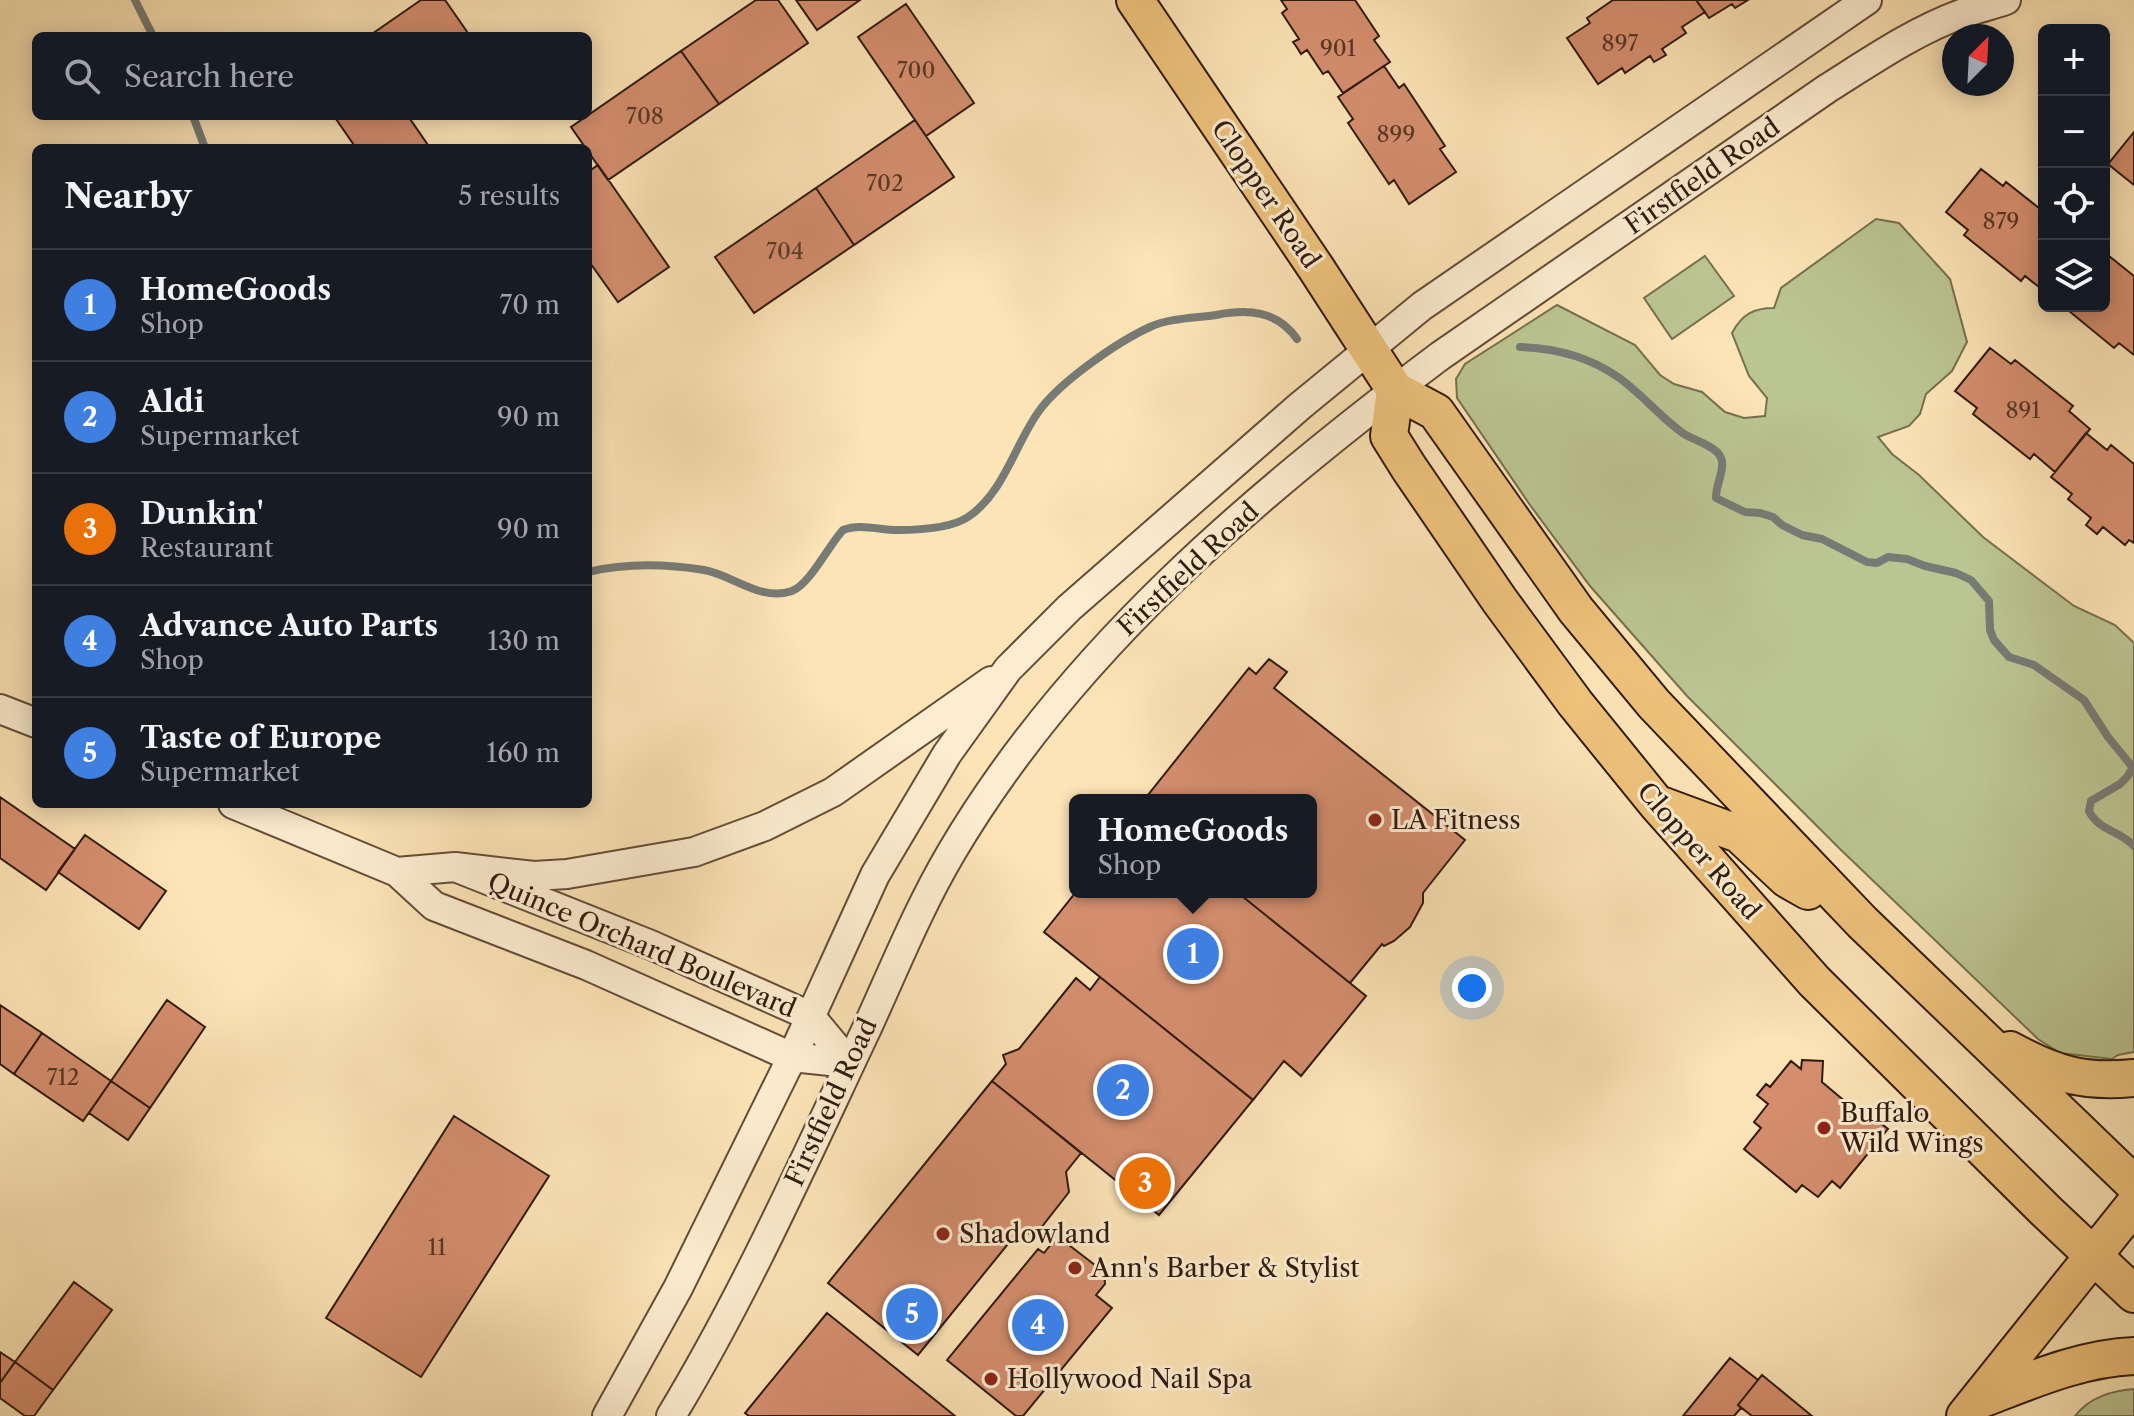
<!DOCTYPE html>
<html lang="en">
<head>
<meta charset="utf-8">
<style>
  :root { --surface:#171b24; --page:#20242c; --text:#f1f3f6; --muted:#9ea1a6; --line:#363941; --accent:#c59692 }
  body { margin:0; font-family:"Libre Caslon Text",serif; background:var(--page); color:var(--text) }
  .controls { position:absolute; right:24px; top:24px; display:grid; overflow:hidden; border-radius:12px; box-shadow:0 4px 20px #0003 }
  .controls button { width:72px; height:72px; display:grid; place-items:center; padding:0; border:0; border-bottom:2px solid var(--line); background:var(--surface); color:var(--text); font:40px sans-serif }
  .compass { position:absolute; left:1942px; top:24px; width:72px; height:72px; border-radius:50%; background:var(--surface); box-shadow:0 4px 20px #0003; rotate:24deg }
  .you { position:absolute; left:1472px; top:988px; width:28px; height:28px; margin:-20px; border:6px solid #fff; border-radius:50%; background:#1a73e8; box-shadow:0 0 0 12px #1a73e833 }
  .badge { display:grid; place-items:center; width:52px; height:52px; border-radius:50%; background:var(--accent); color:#fff; font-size:26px; font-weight:700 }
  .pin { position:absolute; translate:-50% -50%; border:4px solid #fff; box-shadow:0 2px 8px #0006 }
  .popup { position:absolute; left:1069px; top:794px; width:248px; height:104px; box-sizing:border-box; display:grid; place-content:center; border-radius:12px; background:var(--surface); filter:drop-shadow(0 2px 6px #0005); font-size:26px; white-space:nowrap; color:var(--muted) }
  .popup b { font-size:30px; color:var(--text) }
  .popup::after { content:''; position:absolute; left:50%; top:100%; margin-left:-16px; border:16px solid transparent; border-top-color:var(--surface) }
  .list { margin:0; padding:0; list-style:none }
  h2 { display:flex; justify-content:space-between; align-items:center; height:104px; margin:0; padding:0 32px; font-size:34px }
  h2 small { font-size:26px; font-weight:400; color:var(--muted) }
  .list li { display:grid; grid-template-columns:52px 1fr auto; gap:24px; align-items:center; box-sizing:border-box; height:112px; padding:0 32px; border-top:2px solid var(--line) }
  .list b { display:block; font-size:30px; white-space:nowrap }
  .list p { margin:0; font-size:26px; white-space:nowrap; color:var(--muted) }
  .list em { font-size:26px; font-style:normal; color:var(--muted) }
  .icon { flex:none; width:44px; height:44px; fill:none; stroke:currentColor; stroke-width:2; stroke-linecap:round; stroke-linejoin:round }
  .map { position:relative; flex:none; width:2134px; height:1416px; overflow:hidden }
  .search { position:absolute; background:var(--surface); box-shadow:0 4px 20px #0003; left:32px; top:32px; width:560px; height:88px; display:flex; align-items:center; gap:20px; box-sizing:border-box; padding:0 28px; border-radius:12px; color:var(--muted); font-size:30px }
  .panel { position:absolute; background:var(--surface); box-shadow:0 4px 20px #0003; left:32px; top:144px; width:560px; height:664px; border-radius:12px }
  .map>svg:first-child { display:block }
</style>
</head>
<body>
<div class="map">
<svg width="2134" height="1416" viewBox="0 0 2134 1416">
  <rect width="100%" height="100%" fill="#fce4b6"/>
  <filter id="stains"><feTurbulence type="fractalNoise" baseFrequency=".0025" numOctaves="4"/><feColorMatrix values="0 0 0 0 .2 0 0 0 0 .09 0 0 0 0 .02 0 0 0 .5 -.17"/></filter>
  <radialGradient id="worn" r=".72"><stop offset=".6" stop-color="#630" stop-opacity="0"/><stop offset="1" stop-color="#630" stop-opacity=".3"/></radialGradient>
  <path fill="#bbc591" stroke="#767050" stroke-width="2" d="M 1876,219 L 1899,223 L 1950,279 L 1967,342 L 1952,371 L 1926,394 L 1920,414 L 1909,426 L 1878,437 L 1892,454 L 1919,475 L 1983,537 L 2074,606 L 2115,625 L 2134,643 L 2134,1052 L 2118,1055 L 2112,1059 L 2060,1053 L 2038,1039 L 1839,848 L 1687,696 L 1590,586 L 1530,505 L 1457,398 L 1456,379 L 1465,364 L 1557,305 L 1635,345 L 1660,375 L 1674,384 L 1702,392 L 1725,412 L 1744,418 L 1765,416 L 1767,398 L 1749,376 L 1732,333 C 1742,314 1754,308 1774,308 L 1781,288 Z
    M 1705,256 L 1734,296 L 1672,339 L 1644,298 Z
    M 2134,1389 L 2134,1416 L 2075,1416 C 2090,1397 2111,1391 2134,1389 Z"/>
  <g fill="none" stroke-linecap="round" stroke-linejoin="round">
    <path stroke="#777b75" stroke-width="8" d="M 135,0 L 153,36
      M 193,116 L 205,148
      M 1520,347 C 1556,348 1588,356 1618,377 C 1642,394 1660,417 1684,434 C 1694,440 1715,446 1720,456 C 1727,466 1715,486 1716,498 L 1745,512 L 1760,513 L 1773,517 L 1782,525 L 1802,535 L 1822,539 L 1867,562 L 1877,563 L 1888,557 L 1907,559 L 1925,566 L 1956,573 L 1971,580 L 1989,601 L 1990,630 L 1994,640 L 2009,657 L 2034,665 L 2084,700 L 2108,737 L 2130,764 L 2132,768 L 2128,776 L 2120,784 L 2091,801 L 2089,811 C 2098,830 2120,831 2134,846
      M 588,572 C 626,563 666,564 704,570 C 733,575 761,602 792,591 C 810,584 829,545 843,530 C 860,523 879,530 897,530 C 918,530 950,529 968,517 C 1004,493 1015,444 1039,411 C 1060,382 1117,342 1150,327 C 1169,318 1195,318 1216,315 C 1247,309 1277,310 1297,339"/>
  </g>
  <path fill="#d48e6e" stroke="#301a0e" stroke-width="2" d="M 421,0 L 445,0 L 470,36 L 369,36 Z
    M 756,0 L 778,0 L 808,43 L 719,104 L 681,51 Z
    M 796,0 L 860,0 L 817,30 Z
    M 1281,0 L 1355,0 L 1379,36 L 1374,40 L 1390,62 L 1343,93 L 1328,71 L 1323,74 L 1307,50 L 1301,54 L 1296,46 L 1293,42 L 1299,39 L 1282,13 L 1287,9 Z
    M 1613,0 L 1696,0 L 1705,12 L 1682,27 L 1686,33 L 1662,49 L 1666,55 L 1654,62 L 1650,56 L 1625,73 L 1622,68 L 1598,84 L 1567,38 L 1590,23 L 1587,18 Z
    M 1696,0 L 1748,0 L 1735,8 L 1732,4 L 1709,18 Z
    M 906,4 L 974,103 L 926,136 L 858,37 Z
    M 681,51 L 719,104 L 608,180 L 571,127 Z
    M 1384,66 L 1399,88 L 1404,84 L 1445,146 L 1440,149 L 1456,172 L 1409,204 L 1394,180 L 1389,184 L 1348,123 L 1353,119 L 1338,97 Z
    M 340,116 L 408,116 L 430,148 L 356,148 L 336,119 Z
    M 915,120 L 954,177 L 854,245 L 816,188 Z
    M 2134,132 L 2134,185 L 2108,164 Z
    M 598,165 L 669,267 L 618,302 L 588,260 L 588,172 Z
    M 1981,169 L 2003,186 L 2006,182 L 2044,212 L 2044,291 L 2025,276 L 2021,281 L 1964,235 L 1968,230 L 1946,212 Z
    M 816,188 L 854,245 L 754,313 L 715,257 Z
    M 2104,252 L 2134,276 L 2134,355 L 2119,343 L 2114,348 L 2063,306 L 2104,306 Z
    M 1990,348 L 2011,364 L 2015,360 L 2073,406 L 2069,411 L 2090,429 L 2055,472 L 2034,454 L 2030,459 L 1973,414 L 1977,408 L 1955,391 Z
    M 2086,433 L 2107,450 L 2111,445 L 2134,464 L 2134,543 L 2129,540 L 2125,545 L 2103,527 L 2097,534 L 2086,525 L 2091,518 L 2068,499 L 2072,494 L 2051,477 Z
    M 1269,659 L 1287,672 L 1274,688 L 1465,840 L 1423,893 L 1423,903 L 1410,927 L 1394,941 L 1384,946 L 1382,944 L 1350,983 L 1237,892 L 1311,892 L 1311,800 L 1144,800 L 1249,668 L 1256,674 Z
    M 0,797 L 75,849 L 46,890 L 0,858 Z
    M 85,835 L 166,891 L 139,929 L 58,872 Z
    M 1076,892 L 1237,892 L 1366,996 L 1301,1076 L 1284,1061 L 1253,1100 L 1044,932 Z
    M 1100,977 L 1253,1100 L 1159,1215 L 992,1081 L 1006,1064 L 1003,1055 L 1019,1049 L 1076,978 L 1090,990 Z
    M 167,1000 L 205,1027 L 150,1108 L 111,1081 Z
    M 0,1005 L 42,1033 L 14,1074 L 0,1064 Z
    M 42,1033 L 111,1081 L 83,1121 L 14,1074 Z
    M 1802,1060 L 1823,1061 L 1822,1082 L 1860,1114 L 1864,1110 L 1888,1129 L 1840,1188 L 1832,1181 L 1818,1197 L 1802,1185 L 1796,1192 L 1744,1149 L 1761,1128 L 1754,1122 L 1768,1104 L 1757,1095 L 1766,1084 L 1770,1087 L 1791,1061 L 1801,1069 Z
    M 111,1081 L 150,1108 L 128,1140 L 89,1113 Z
    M 992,1081 L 1081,1153 L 1066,1172 L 1069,1192 L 1037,1233 L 1016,1234 L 918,1355 L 828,1283 Z
    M 454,1116 L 549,1176 L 421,1377 L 326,1318 Z
    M 1065,1242 L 1104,1272 L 1105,1284 L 1096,1295 L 1112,1308 L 1023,1416 L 1016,1416 L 947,1360 L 1038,1249 L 1044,1253 L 1052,1243 Z
    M 74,1282 L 112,1310 L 53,1390 L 15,1362 Z
    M 827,1313 L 955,1416 L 749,1416 L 745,1413 Z
    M 0,1352 L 15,1362 L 0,1383 Z
    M 1730,1358 L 1758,1380 L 1738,1405 L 1741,1408 L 1734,1416 L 1683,1416 Z
    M 15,1362 L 53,1390 L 34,1416 L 25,1416 L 0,1398 L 0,1383 Z
    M 1762,1375 L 1801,1407 L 1812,1416 L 1752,1416 L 1738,1405 Z"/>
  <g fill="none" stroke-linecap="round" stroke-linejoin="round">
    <defs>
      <path id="tertiary" d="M 0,709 L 36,723
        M 233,804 L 397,872 L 434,906 L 586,965 L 792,1057 L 849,1063
        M 455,867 L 534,876 L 567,874 L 694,852 L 765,826 L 833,792 L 991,681
        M 397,872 L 455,867 L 651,945 L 810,1016 L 849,1063
        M 607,1416 L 678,1288 L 792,1057 L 875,875 L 947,754 L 1008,669 L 1069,608 L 1300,406 L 1422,306 L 1867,0
        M 671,1416 C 746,1292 805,1159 867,1028 C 894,969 918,909 951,853 C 1070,651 1255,495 1440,356 L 1828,88 C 1871,61 1916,30 1964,13 C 1978,8 1992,5 2006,0"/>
      <path id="primary" d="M 1135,0 L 1316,268 L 1395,390 L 1436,412 L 1576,610 L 1654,704 L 1862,922 L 2134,1184
        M 1395,390 L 1389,436 L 1409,468 L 1500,601 L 1575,703 L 1656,803 L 1814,981 L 2046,1211 L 2134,1294
        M 1658,804 L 1739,834 L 1787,879 L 1808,891
        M 2010,1050 C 2054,1074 2083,1083 2134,1078
        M 1979,1400 C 2029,1381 2081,1358 2134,1356
        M 1965,1416 L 2134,1205"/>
    </defs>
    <use href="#tertiary" stroke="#634c38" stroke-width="32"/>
    <use href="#primary" stroke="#301a0e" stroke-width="40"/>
    <use href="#tertiary" stroke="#fdedd0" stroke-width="28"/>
    <use href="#primary" stroke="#eec27b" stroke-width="36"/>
  </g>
  <g fill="#8f2418" stroke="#fdedd0" stroke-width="3">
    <circle cx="1375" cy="820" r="8"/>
    <circle cx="1824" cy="1128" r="8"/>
    <circle cx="943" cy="1234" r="8"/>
    <circle cx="1075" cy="1268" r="8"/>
    <circle cx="991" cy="1379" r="8"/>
  </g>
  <g text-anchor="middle" stroke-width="6" stroke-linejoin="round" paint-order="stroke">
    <g font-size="22" fill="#593726">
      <text x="1620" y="51">897</text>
      <text x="1338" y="56">901</text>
      <text x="916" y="78">700</text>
      <text x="645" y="124">708</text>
      <text x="1396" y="142">899</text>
      <text x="885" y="191">702</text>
      <text x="2001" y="229">879</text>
      <text x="785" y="259">704</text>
      <text x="2023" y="418">891</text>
      <text x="63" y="1085">712</text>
      <text x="437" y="1255">11</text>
    </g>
    <g font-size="26" fill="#301a0e" stroke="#fdedd0">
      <text transform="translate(1702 176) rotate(-35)" y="9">Firstfield Road</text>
      <text transform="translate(1266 194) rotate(56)" y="9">Clopper Road</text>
      <text transform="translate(1188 569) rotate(-43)" y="9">Firstfield Road</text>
      <text transform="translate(1699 851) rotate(49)" y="9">Clopper Road</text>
      <text transform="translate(642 945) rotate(23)" y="9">Quince Orchard Boulevard</text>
      <text transform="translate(831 1102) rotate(-65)" y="9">Firstfield Road</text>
    </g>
    <g font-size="26" fill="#301a0e" stroke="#fdedd0" text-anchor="start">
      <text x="1391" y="829">LA Fitness</text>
      <text x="1840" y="1122">Buffalo<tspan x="1840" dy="30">Wild Wings</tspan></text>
      <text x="959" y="1243">Shadowland</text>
      <text x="1091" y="1277">Ann's Barber &amp; Stylist</text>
      <text x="1007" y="1388">Hollywood Nail Spa</text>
    </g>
  </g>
  <rect width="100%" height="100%" filter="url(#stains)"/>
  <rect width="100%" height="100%" fill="url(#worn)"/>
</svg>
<div class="controls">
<button>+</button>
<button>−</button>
<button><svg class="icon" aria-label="locate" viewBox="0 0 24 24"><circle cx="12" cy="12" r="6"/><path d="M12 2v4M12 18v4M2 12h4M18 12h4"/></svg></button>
<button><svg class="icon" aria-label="layers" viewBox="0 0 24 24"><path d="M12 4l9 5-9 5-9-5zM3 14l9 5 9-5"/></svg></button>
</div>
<svg class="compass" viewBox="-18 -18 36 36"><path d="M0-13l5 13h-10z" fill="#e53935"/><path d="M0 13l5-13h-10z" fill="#9ea1a6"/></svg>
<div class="you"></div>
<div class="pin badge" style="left:1193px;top:954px;background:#3f7fe0">1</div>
<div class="popup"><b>HomeGoods</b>Shop</div>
<div class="pin badge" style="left:1123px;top:1090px;background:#3f7fe0">2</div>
<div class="pin badge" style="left:1145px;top:1183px;background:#e8710a">3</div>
<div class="pin badge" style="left:1038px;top:1325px;background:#3f7fe0">4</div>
<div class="pin badge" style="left:912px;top:1314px;background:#3f7fe0">5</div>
<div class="search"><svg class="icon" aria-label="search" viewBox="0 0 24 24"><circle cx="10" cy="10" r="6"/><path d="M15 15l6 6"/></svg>Search here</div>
<section class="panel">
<h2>Nearby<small>5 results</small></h2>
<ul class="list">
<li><span class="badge" style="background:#3f7fe0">1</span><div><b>HomeGoods</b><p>Shop</p></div><em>70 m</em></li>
<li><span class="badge" style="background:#3f7fe0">2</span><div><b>Aldi</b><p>Supermarket</p></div><em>90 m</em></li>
<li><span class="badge" style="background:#e8710a">3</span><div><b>Dunkin'</b><p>Restaurant</p></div><em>90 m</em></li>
<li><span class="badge" style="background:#3f7fe0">4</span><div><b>Advance Auto Parts</b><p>Shop</p></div><em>130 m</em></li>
<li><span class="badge" style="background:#3f7fe0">5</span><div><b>Taste of Europe</b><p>Supermarket</p></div><em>160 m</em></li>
</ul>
</section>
</div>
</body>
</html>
